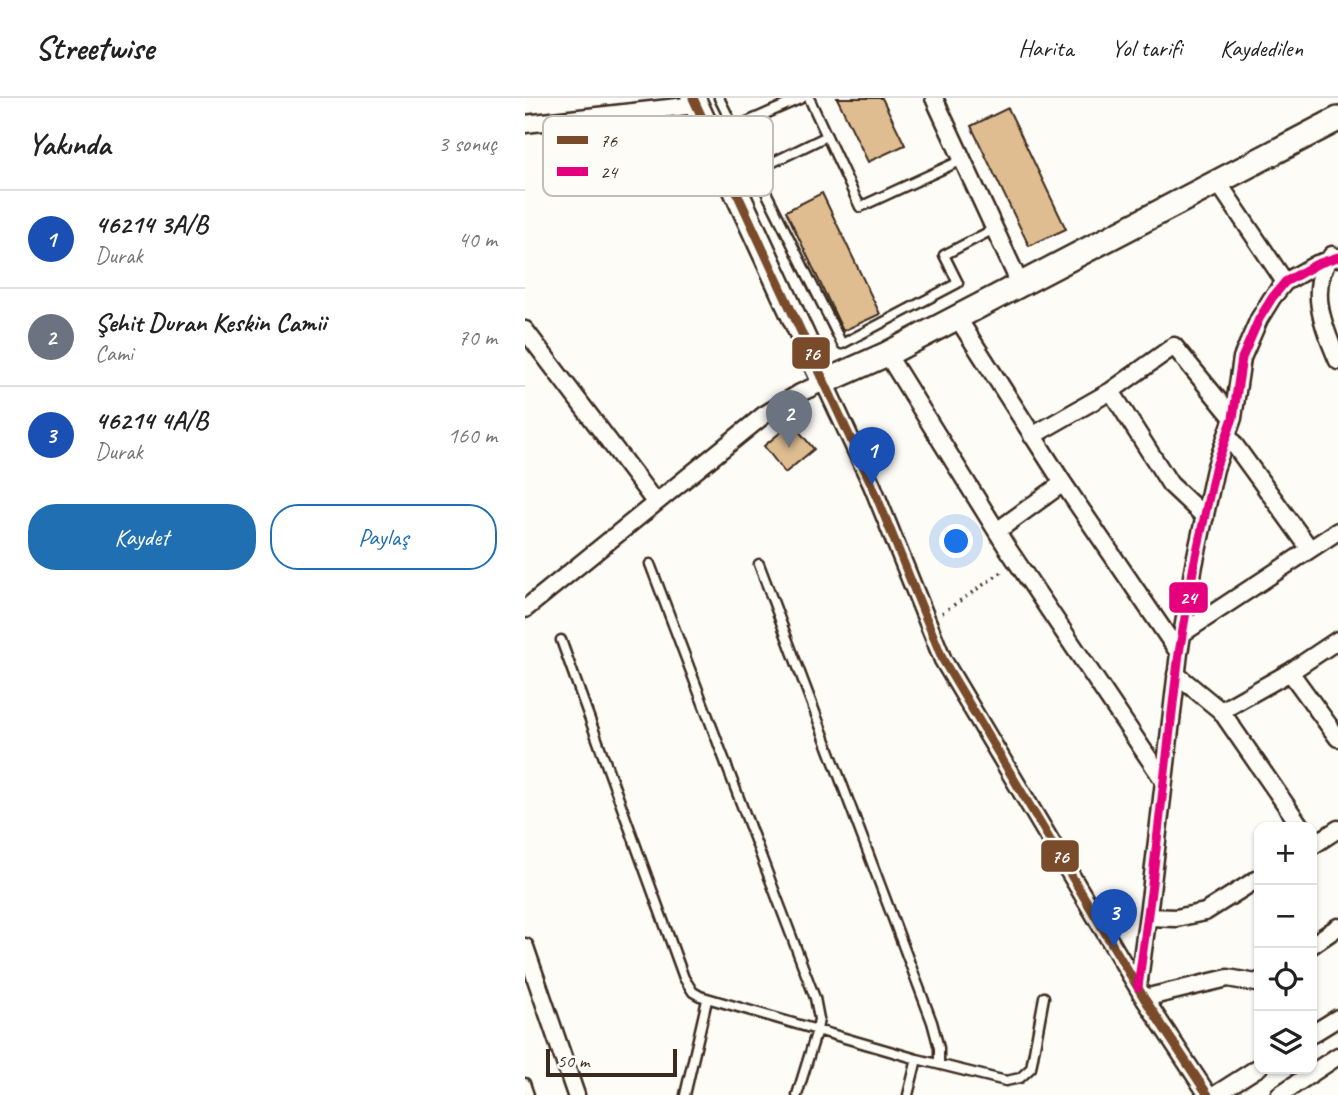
<!DOCTYPE html>
<html lang="tr">
<head>
<meta charset="utf-8">
<style>
  :root { --surface:#fff; --page:#f6f6f6; --text:#222; --muted:#767676; --line:#e0e0e0; --accent:#1f6fb2 }
  body { margin:0; font-family:Caveat,sans-serif; background:var(--page); color:var(--text) }
  .controls { position:absolute; right:21px; bottom:21px; display:grid; overflow:hidden; border-radius:14px; box-shadow:0 2px 5px #0004 }
  .controls button { width:63px; height:63px; display:grid; place-items:center; padding:0; border:0; border-bottom:2px solid var(--line); background:var(--surface); color:var(--text); font:35px sans-serif }
  .scale { position:absolute; left:21px; bottom:18px; width:131px; box-sizing:border-box; padding-left:7px; border:4px solid #3b2a1e; border-top:0; font-size:19px; line-height:24px; white-space:nowrap; color:#3b2a1e; -webkit-text-stroke:5px #fdfcf7; paint-order:stroke }
  .you { position:absolute; left:432px; top:444px; width:24px; height:24px; margin:-18px; border:5px solid #fff; border-radius:50%; background:#1a73e8; box-shadow:0 0 0 10px #1a73e833 }
  .badge { display:grid; place-items:center; width:46px; height:46px; border-radius:50%; background:var(--accent); color:#fff; font-size:23px; font-weight:700 }
  .pin { position:absolute; translate:-50% -58px; filter:drop-shadow(0 2px 4px #0008) }
  .pin::after { content:''; position:absolute; top:37px; width:24px; height:21px; background:inherit; clip-path:polygon(0 0,100% 0,50% 100%) }
  .list { margin:0; padding:0; list-style:none }
  h2 { display:flex; justify-content:space-between; align-items:center; height:91px; margin:0; padding:0 28px; font-size:30px }
  h2 small { font-size:23px; font-weight:400; color:var(--muted) }
  .list li { display:grid; grid-template-columns:46px 1fr auto; gap:21px; align-items:center; box-sizing:border-box; height:98px; padding:0 28px; border-top:2px solid var(--line) }
  .list b { display:block; font-size:26px; white-space:nowrap }
  .list p { margin:0; font-size:23px; white-space:nowrap; color:var(--muted) }
  .list em { font-size:23px; font-style:normal; color:var(--muted) }
  .actions { display:flex; gap:14px; padding:21px 28px }
  .actions a { flex:1; padding:16px 0; border:2px solid var(--accent); border-radius:28px; text-align:center; font-size:24px; color:var(--accent) }
  .actions .main { background:var(--accent); color:#fff }
  .icon { flex:none; width:38px; height:38px; fill:none; stroke:currentColor; stroke-width:2; stroke-linecap:round; stroke-linejoin:round }
  .map { position:relative; flex:none; width:813px; height:997px; overflow:hidden }
  header { display:flex; align-items:center; gap:42px; box-sizing:border-box; height:98px; padding:0 35px; background:var(--surface); border-bottom:2px solid var(--line) }
  header strong { font-size:33px }
  nav { display:flex; gap:38px; margin-inline-start:auto; font-size:24px }
  main { display:flex }
  aside { flex:1; background:var(--surface) }
  .map>svg:first-child { display:block }
</style>
</head>
<body>
<header>
<strong>Streetwise</strong>
<nav><a>Harita</a><a>Yol tarifi</a><a>Kaydedilen</a></nav>
</header>
<main>
<aside>
<h2>Yakında<small>3 sonuç</small></h2>
<ul class="list">
<li><span class="badge" style="background:#1a4fb4">1</span><div><b>46214 3A/B</b><p>Durak</p></div><em>40 m</em></li>
<li><span class="badge" style="background:#6b7280">2</span><div><b>Şehit Duran Keskin Camii</b><p>Cami</p></div><em>70 m</em></li>
<li><span class="badge" style="background:#1a4fb4">3</span><div><b>46214 4A/B</b><p>Durak</p></div><em>160 m</em></li>
</ul>
<div class="actions"><a class="main">Kaydet</a><a>Paylaş</a></div>
</aside>
<div class="map">
<svg width="813" height="997" viewBox="0 0 813 997">
  <rect width="100%" height="100%" fill="#fdfcf7"/>
  <filter id="ink" filterUnits="userSpaceOnUse"><feTurbulence type="fractalNoise" baseFrequency=".0143" numOctaves="2"/><feDisplacementMap in="SourceGraphic" scale="14" xChannelSelector="R" yChannelSelector="G"/><feConvolveMatrix kernelMatrix="1 2 1 2 8 2 1 2 1" color-interpolation-filters="sRGB"/></filter>
  <g filter="url(#ink)">
    <path fill="#dfbd91" stroke="#3b2a1e" stroke-width="2" d="M 312,0 L 357,0 L 380,47 L 343,64 Z
      M 483,10 L 541,131 L 504,148 L 446,28 Z
      M 297,95 L 355,216 L 318,233 L 261,113 Z
      M 267,325 L 289,351 L 260,375 L 239,348 Z"/>
    <g fill="none" stroke-linecap="round" stroke-linejoin="round">
      <defs>
        <path id="service" d="M 194,0 L 317,246 L 433,185 L 419,157 L 469,131
          M 284,0 L 335,109 L 437,62
          M 208,30 L 277,0
          M 230,73 L 302,38
          M 125,466 L 290,900 L 294,921 L 292,932 L 272,997
          M 234,466 L 407,924 L 414,950 L 414,966
          M 36,542 L 159,880 L 168,894 L 175,898 L 392,961 L 481,983 L 495,980 L 506,970 L 519,899
          M 0,985 L 4,997
          M 160,997 L 182,902
          M 383,997 L 392,961"/>
        <path id="minor" d="M 409,0 L 495,186
          M 0,26 L 171,7
          M 692,83 L 760,184
          M 807,157 C 781,189 799,230 813,263
          M 432,219 L 538,385 L 654,555
          M 0,232 L 130,404
          M 362,256 L 481,448 L 639,683
          M 586,293 L 645,386 L 680,419
          M 507,338 L 586,293 L 649,248 L 708,320
          M 703,338 L 785,451
          M 472,433 L 538,385
          M 0,511 L 239,317 L 275,295 L 299,284 L 347,387 L 418,562 L 619,900 L 683,997
          M 658,535 L 813,433
          M 765,574 L 813,640
          M 651,576 L 696,613 L 776,729
          M 696,613 L 765,574 L 813,542
          M 787,748 L 813,731
          M 623,819 L 651,820 L 680,814 L 734,780
          M 787,847 L 813,829
          M 0,849 L 51,997
          M 613,889 L 626,794 L 654,555 L 669,467 L 690,371 L 708,320 L 717,260 L 734,221 L 747,200 L 760,184 L 792,166 L 813,159
          M 619,900 L 703,880 L 731,885 L 734,883
          M 787,936 L 813,920
          M 690,997 L 734,969
          M 754,997 L 813,958"/>
        <path id="secondary" d="M 168,0 L 299,284 L 362,256 L 813,21"/>
      </defs>
      <use href="#service" stroke="#3b2a1e" stroke-width="13"/>
      <use href="#minor" stroke="#3b2a1e" stroke-width="21"/>
      <use href="#secondary" stroke="#3b2a1e" stroke-width="28"/>
      <path stroke="#3b2a1e" stroke-width="3.5" stroke-dasharray="2 5" stroke-linecap="butt" d="M 417,515 L 480,472"/>
      <use href="#service" stroke="#fdfcf7" stroke-width="8"/>
      <use href="#minor" stroke="#fdfcf7" stroke-width="16"/>
      <use href="#secondary" stroke="#fdfcf7" stroke-width="23"/>
      <defs>
        <path id="bus-1" d="M 168,0 L 347,387 L 418,562 L 619,900 L 683,997"/>
        <path id="bus-2" d="M 613,889 L 626,794 L 654,555 L 669,467 L 690,371 L 708,320 L 717,260 L 734,221 L 747,200 L 760,184 L 792,166 L 813,159"/>
      </defs>
      <use href="#bus-1" stroke="#fdfcf7" stroke-width="14"/>
      <use href="#bus-2" stroke="#fdfcf7" stroke-width="14"/>
      <use href="#bus-1" stroke="#7a4b2a" stroke-width="9"/>
      <use href="#bus-2" stroke="#e5007d" stroke-width="9"/>
    </g>
  </g>
  <rect x="18" y="18" width="230" height="80" rx="10" fill="#fdfcf7" stroke="#c3bdb6" stroke-width="2"/>
  <rect x="32" y="38" width="31" height="8" fill="#7a4b2a"/>
  <rect x="32" y="69" width="31" height="9" fill="#e5007d"/>
  <g font-size="19" fill="#3b2a1e">
    <text x="75" y="49">76</text>
    <text x="75" y="80">24</text>
  </g>
  <g stroke="#fdfcf7" stroke-width="2.5">
    <rect x="266" y="238" width="40" height="34" rx="7" fill="#7a4b2a"/>
    <rect x="643" y="483" width="41" height="33" rx="7" fill="#e5007d"/>
    <rect x="515" y="741" width="40" height="34" rx="7" fill="#7a4b2a"/>
  </g>
  <g font-size="19" text-anchor="middle" font-weight="bold" fill="#fff">
    <text x="286" y="262">76</text>
    <text x="663" y="506">24</text>
    <text x="535" y="765">76</text>
  </g>
</svg>
<div class="controls">
<button>+</button>
<button>−</button>
<button><svg class="icon" aria-label="locate" viewBox="0 0 24 24"><circle cx="12" cy="12" r="6"/><path d="M12 2v4M12 18v4M2 12h4M18 12h4"/></svg></button>
<button><svg class="icon" aria-label="layers" viewBox="0 0 24 24"><path d="M12 4l9 5-9 5-9-5zM3 14l9 5 9-5"/></svg></button>
</div>
<div class="scale">50 m</div>
<div class="you"></div>
<div class="pin badge" style="left:347px;top:387px;background:#1a4fb4">1</div>
<div class="pin badge" style="left:264px;top:350px;background:#6b7280">2</div>
<div class="pin badge" style="left:589px;top:849px;background:#1a4fb4">3</div>
</div>
</main>
</body>
</html>
